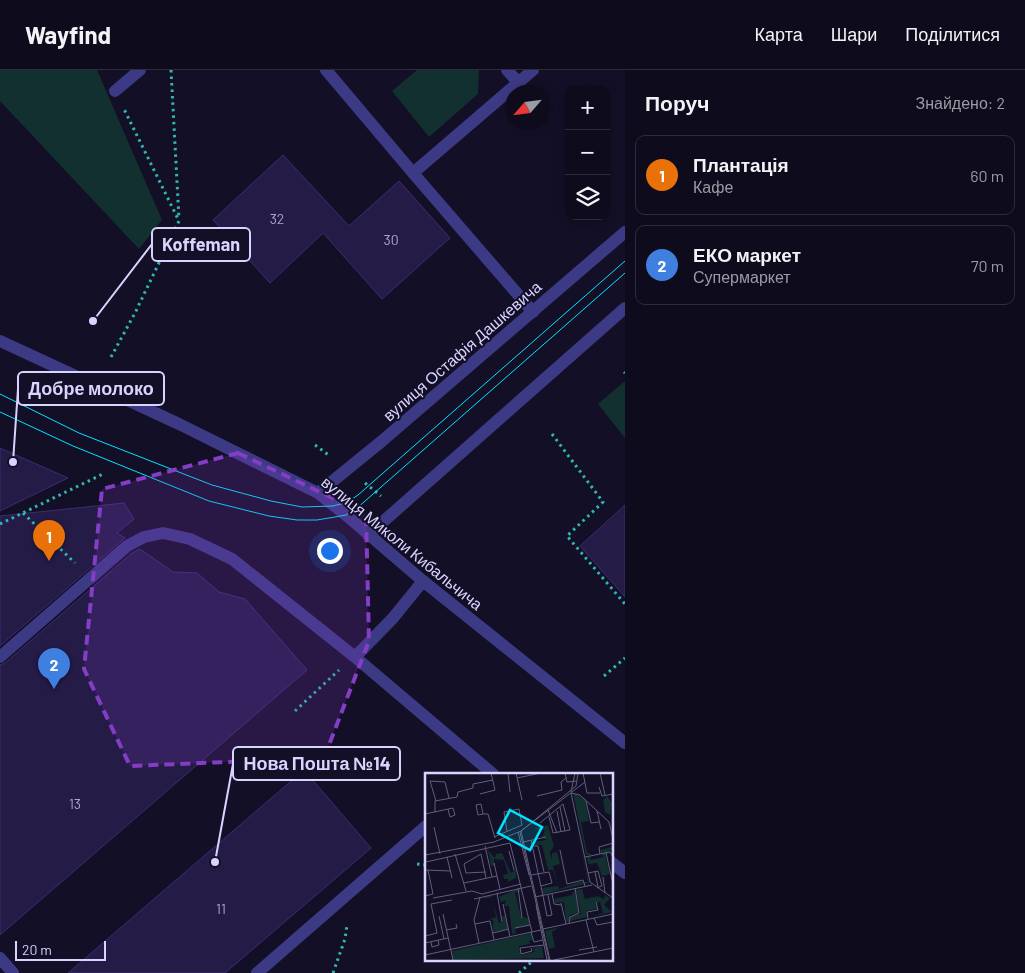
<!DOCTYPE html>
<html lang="uk">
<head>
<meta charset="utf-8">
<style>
  :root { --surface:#0e0b1c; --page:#1c1929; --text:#f1f3f6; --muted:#9b9ba3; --line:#2e2b3b; --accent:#2563eb }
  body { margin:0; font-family:Barlow,sans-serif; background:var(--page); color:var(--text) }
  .controls { position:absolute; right:15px; top:15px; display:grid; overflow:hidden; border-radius:10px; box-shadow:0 2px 8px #0003 }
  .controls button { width:45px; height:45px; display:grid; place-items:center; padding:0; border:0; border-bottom:1px solid var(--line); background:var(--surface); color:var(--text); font:25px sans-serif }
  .compass { position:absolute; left:505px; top:15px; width:45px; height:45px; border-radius:50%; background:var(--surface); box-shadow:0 2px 8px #0003; rotate:242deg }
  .scale { position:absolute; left:15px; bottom:12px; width:91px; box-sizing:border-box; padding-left:5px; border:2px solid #d9d4ff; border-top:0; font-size:14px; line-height:18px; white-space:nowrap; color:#d9d4ff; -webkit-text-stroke:4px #130f26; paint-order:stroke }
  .you { position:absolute; left:329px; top:480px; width:18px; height:18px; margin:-12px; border:4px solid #fff; border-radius:50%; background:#1a73e8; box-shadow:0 0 0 8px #1a73e833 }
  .badge { display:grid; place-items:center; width:32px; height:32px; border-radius:50%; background:var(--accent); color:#fff; font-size:16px; font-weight:700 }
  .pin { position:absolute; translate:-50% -41px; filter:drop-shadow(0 1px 2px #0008) }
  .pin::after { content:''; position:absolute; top:26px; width:18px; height:15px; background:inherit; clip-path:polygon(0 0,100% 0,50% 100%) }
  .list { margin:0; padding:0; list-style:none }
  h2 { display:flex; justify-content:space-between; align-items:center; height:65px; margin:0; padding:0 20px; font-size:21px }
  h2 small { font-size:16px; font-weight:400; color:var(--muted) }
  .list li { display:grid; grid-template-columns:32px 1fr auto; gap:15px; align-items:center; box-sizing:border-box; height:80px; margin:0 10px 10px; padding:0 10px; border:1px solid var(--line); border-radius:10px }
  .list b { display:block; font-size:19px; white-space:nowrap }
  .list p { margin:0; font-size:16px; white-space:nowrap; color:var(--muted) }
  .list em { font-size:16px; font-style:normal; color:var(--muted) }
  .icon { flex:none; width:28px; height:28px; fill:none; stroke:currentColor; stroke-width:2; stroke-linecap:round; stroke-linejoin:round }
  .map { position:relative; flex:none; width:625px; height:903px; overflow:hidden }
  header { display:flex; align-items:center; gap:30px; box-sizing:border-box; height:70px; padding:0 25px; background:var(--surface); border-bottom:1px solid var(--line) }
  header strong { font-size:24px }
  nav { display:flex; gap:28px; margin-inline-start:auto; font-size:18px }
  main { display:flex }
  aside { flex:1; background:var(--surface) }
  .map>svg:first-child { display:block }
</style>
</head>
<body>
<header>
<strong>Wayfind</strong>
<nav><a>Карта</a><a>Шари</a><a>Поділитися</a></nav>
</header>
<main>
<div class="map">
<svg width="625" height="903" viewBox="0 0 625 903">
  <rect width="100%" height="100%" fill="#130f26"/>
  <path fill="#12302f" d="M 0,0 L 97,0 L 162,150 L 139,179 L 0,31 Z
    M 417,0 L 479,0 L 478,24 L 429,67 L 392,21 Z
    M 625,311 L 625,368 L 598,334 Z"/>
  <path fill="#241b47" stroke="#3b2d73" d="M 283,85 L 349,156 L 399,111 L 450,168 L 382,229 L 323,163 L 270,213 L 213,150 Z
    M 0,378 L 68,408 L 0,441 Z
    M 124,433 L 134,449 L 117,463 L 125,468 L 0,576 L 0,446 Z
    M 625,435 L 625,527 L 580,476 Z
    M 140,479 L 173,502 L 197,503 L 219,522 L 245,529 L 307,600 L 0,865 L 0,595 L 5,593 L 132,483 Z
    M 304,700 L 371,778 L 225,903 L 68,903 Z"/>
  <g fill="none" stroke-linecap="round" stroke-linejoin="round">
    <path stroke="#2fb8b0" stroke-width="3" stroke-dasharray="2.5 4" stroke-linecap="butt" d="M 171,0 L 179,149
      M 111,287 L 135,243 L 179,151 L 124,39
      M 624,302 L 625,303
      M 552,364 L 603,432 L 567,466 L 625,534
      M 315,375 L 330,386
      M 365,413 L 381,426
      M 23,443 L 75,493
      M 0,454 L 105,403
      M 604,606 L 625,588
      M 295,641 L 339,600
      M 417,794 L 426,795
      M 25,885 L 36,875
      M 333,903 L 345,869 L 347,855
      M 519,903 L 535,889"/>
    <path stroke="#3d3a85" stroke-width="12" d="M 326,0 L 413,103 L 533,242
      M 507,0 L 518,12
      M 115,21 L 140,0
      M 413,103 L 533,0
      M 0,587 L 127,476 L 144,467 L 163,463 L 190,469 L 232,489 L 355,587 L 493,704
      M 355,587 L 393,548 L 423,511
      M 611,792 L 625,803
      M 0,888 L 13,903
      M 257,903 L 426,756"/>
    <path stroke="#3d3a85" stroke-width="12" d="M 0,271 L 179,354 L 318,423 L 346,445 L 423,511 L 625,673
      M 318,423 L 382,371 L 625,162
      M 368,465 L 625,238"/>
    <path stroke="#00e5ff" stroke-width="1" d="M 0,324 L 79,363 L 212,415 L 271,431 L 302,437 L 333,436 L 348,432 L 358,425 L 625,191
      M 0,342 L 73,376 L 209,431 L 269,446 L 297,450 L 317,450 L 335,447 L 346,445 L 356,439 L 625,203"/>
  </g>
  <path fill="#843dc5" fill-opacity="0.2" stroke="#843dc5" stroke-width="4" stroke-dasharray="10 6" stroke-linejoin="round" d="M 238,383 L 366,444 L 369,571 L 324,688 L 130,696 L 84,599 L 102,419 Z"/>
  <g text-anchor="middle" stroke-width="4" stroke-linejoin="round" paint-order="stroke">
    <g font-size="14" fill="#aca6d1">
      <text x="277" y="154">32</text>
      <text x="391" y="175">30</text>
      <text x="75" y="739">13</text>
      <text x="221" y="844">11</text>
    </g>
    <g font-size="16" fill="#d9d4ff" stroke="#130f26">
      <text transform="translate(462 281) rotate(-41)" y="6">вулиця Остафія Дашкевича</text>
      <text transform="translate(402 473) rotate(39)" y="6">вулиця Миколи Кибальчича</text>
    </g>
  </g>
  <g transform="translate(425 703)">
    <rect width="188" height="188" fill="#130f26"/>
    <path d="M 148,20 L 160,26 L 164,48 L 156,49 L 162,79 L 167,82 L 161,82 ZM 182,23 L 187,30 L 185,42 L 180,39 L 178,27 ZM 151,51 L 164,110 L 118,121 L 117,115 L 133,113 L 128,97 L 123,97 L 117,72 L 109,72 L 107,69 L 122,67 L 117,64 L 120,57 L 108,56 L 123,52 L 129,73 L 125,79 L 127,87 L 127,80 L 132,79 L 135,91 L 128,93 L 134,116 L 154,109 L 163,109 ZM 187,74 L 187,80 L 186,77 L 180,82 L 185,101 L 177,103 L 172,90 L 163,91 L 162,84 L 166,83 L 165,87 L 178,84 L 175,77 ZM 63,77 L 70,85 L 71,81 L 77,80 L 86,100 L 91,96 L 91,105 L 83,109 L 83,106 L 79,106 L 78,102 L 83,101 L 79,87 L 69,86 L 69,93 L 66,93 ZM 94,115 L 96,119 L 90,119 L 96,144 L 104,145 L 104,152 L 90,156 L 91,160 L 87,161 L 84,133 L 79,133 L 81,127 L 76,129 L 74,124 ZM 157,116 L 160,126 L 173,123 L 179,126 L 180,122 L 185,125 L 179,132 L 187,139 L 165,144 L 178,140 L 175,129 L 170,130 L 172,136 L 161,138 L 162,144 L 145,148 L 146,143 L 156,141 L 151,117 ZM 149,117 L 154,139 L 145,142 L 144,148 L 141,149 L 139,129 L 130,130 L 129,126 L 147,122 ZM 66,122 L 74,150 L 78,149 L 77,143 L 80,143 L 83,156 L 68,159 L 68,147 L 64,146 L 71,144 L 67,124 L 55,126 ZM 135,154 L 127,159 L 130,174 L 124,176 L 120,158 ZM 106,160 L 108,167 L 104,168 L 105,171 L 94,173 L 95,182 L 109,179 L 108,175 L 117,173 L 119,185 L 28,187 L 27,178 Z" fill="#12302f"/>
    <path fill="none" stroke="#625e7d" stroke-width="1" d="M 83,0 L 85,19M 91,0 L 97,27M 140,0 L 142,9 L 151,8M 158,0 L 162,20 L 175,20M 175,0 L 180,22M 92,5 L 116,0M 174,14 L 177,23 L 188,21M 146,19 L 150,0M 146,20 L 165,109 L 188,125M 146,20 L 155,22 L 184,49 L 188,66M 55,21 L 70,17 L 66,0M 112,23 L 137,17 L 136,9 L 141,5M 11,28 L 5,8 L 20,9 L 24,25M 161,28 L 166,50 L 174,49M 135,34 L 140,58M 123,37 L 132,60M 132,38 L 136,59M 172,38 L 176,56M 10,39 L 10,28 L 32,24 L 33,19 L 48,15 L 48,11 L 68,7M 0,41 L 28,35 L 30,42 L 25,44 L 23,36M 58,41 L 53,42 L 51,32 L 56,31 L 58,41 L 63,41 L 70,65M 115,50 L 138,31 L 145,57 L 128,60 L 124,44M 9,54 L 15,81M 96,58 L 125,187M 93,59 L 104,102M 69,64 L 97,52 L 94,36 L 79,39 L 82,58M 106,67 L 118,123M 98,69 L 121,64M 60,73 L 67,104M 107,73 L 113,73 L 119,99M 135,77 L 142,111 L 158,107 L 160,113M 84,78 L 89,97M 181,80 L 188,111M 30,81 L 41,118M 56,81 L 39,91 L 41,100 L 61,99M 56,81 L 61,105M 175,81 L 174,74 L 188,70M 0,82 L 69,69 L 96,58 L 160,9M 22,84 L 27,105M 160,84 L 185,79 L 188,84M 1,89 L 85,70 L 107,159M 69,90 L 75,116M 0,97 L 26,98M 170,99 L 173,114M 163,100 L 173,98 L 177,113 L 172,115M 106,102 L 124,99 L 127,110 L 116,113M 178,104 L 180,120M 39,110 L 72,103M 93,115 L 97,145M 72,120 L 77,149M 127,121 L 129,131 L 136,132M 0,123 L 8,121 L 3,97M 118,123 L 122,143 L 127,142 L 123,122M 110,124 L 167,112M 8,125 L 47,118 L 57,121 L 96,111M 49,126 L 106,113M 136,130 L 141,151M 78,131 L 85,164M 111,132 L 122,187M 18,141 L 28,187M 14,143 L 19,166M 169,145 L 172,152 L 188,149M 163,146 L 162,139 L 173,137 L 171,129M 161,147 L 169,179M 50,151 L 65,148 L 69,167M 144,151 L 145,144 L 154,140 L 150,115M 90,155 L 105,152M 118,156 L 188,141M 21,157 L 32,155 L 31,151M 106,159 L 109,169 L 118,167M 68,160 L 84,156M 0,163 L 12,160 L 6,131 L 27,127M 6,169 L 7,174 L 14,172 L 13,167M 0,170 L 23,165M 54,170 L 49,147 L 55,124M 106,175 L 107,178 L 96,181 L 95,175 L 119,172M 154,177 L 172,174M 0,182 L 116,157M 124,187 L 95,59 L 151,13 L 153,0M 129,187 L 188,175"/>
    <path fill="#00e5ff" fill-opacity="0.15" stroke="#00e5ff" stroke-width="2.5" d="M 85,37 L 117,54 L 105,77 L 73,60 Z"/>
    <rect width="188" height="188" fill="none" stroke="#d9d4ff" stroke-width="2.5"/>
  </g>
  <path fill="none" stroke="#d9d4ff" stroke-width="2" d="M93 251L152 174M13 392L18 319M215 792L233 694"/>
  <g fill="#d9d4ff" stroke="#130f26" stroke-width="2">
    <circle cx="93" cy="251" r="5"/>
    <circle cx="13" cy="392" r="5"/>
    <circle cx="215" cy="792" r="5"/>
  </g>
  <g fill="#130f26" stroke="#d9d4ff" stroke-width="2">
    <rect x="152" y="158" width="98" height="33" rx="5"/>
    <rect x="18" y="302" width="146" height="33" rx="5"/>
    <rect x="233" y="677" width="167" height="33" rx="5"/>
  </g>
  <g font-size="18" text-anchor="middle" font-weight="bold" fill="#d9d4ff">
    <text x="201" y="181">Koffeman</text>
    <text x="91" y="325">Добре молоко</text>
    <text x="317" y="700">Нова Пошта №14</text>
  </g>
</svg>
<div class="controls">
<button>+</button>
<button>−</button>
<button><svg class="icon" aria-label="layers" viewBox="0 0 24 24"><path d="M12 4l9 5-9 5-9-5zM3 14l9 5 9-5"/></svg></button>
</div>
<svg class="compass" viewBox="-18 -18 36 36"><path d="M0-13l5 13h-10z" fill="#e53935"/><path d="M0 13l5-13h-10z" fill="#9b9ba3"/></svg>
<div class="scale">20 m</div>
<div class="you"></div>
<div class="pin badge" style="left:49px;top:491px;background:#e8710a">1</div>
<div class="pin badge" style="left:54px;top:619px;background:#3f7fe0">2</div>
</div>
<aside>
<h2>Поруч<small>Знайдено: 2</small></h2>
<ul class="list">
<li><span class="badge" style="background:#e8710a">1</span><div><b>Плантація</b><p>Кафе</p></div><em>60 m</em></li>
<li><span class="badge" style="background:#3f7fe0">2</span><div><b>ЕКО маркет</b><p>Супермаркет</p></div><em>70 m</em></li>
</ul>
</aside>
</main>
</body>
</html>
